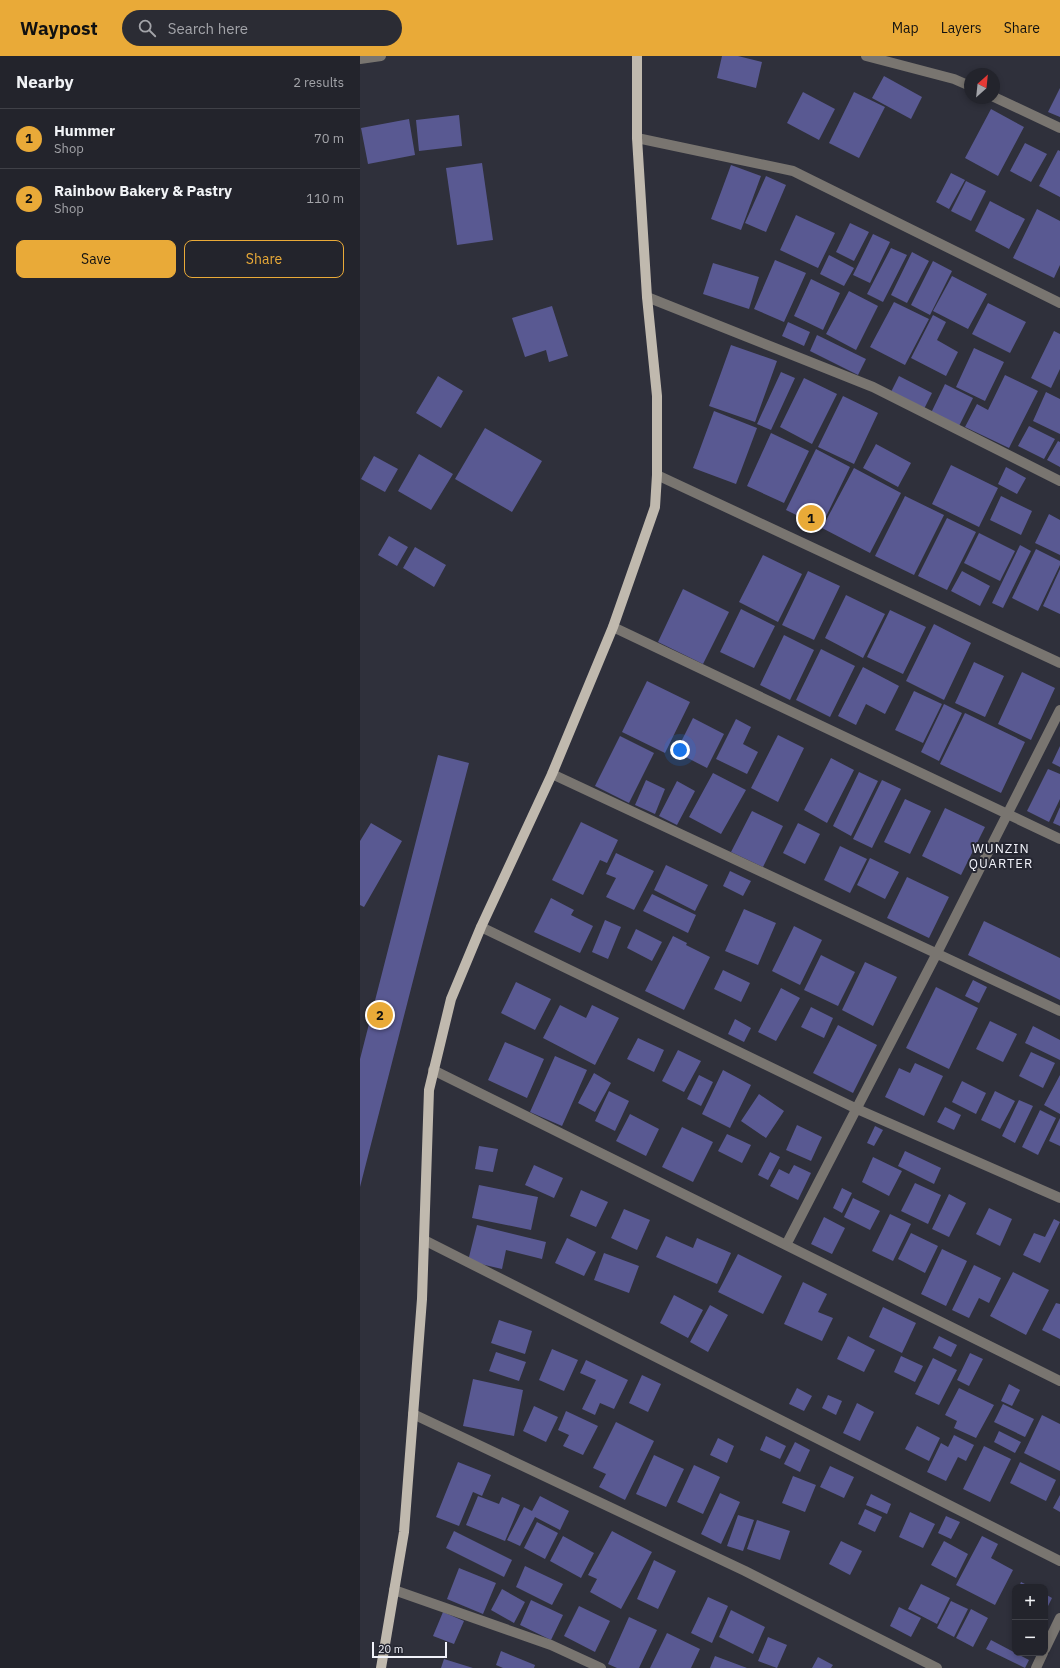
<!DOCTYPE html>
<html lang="en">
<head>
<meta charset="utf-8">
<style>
  :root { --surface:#23242c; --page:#2b2c34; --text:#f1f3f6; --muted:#a3a4a9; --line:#404148; --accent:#e9aa38 }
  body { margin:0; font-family:"IBM Plex Sans",sans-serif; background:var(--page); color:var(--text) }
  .controls { position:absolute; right:12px; bottom:12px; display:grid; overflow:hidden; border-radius:8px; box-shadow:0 2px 6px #0003 }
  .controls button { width:36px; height:36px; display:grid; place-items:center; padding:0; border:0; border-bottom:1px solid var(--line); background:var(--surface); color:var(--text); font:20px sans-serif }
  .compass { position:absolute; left:604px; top:12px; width:36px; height:36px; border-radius:50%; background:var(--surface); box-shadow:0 2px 6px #0003; rotate:27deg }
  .scale { position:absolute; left:12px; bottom:10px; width:75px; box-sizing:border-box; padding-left:4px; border:2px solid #f1f2fa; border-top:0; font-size:11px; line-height:14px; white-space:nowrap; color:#f1f2fa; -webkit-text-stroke:3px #252631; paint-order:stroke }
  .you { position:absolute; left:320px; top:694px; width:14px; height:14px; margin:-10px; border:3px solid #fff; border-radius:50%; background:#1a73e8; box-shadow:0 0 0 6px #1a73e833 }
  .badge { display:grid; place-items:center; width:26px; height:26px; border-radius:50%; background:var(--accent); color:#111; font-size:13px; font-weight:700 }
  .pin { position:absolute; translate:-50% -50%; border:2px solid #fff; box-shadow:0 1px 4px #0006 }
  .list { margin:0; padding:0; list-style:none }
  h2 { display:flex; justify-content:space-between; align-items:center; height:52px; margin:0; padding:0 16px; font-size:17px }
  h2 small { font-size:13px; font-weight:400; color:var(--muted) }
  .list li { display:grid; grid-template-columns:26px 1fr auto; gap:12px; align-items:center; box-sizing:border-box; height:60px; padding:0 16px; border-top:1px solid var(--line) }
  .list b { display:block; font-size:15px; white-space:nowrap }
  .list p { margin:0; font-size:13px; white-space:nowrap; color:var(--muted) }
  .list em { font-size:13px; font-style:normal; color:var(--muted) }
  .actions { display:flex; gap:8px; padding:12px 16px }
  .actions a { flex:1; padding:9px 0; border:1px solid var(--accent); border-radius:8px; text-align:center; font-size:14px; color:var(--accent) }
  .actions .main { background:var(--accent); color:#111 }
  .icon { flex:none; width:22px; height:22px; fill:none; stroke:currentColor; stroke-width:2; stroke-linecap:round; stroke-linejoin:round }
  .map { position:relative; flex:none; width:700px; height:1612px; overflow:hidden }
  header { display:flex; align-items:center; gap:24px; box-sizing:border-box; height:56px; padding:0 20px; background:var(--accent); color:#111 }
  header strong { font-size:19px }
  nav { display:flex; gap:22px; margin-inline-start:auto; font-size:14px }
  .search { width:280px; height:36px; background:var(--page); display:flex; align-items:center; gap:10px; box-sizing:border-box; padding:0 14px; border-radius:22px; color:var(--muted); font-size:15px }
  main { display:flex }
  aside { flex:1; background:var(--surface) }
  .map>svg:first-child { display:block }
</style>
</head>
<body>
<header>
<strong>Waypost</strong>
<div class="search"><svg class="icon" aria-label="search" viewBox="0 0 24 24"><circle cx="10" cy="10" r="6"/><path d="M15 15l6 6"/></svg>Search here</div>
<nav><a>Map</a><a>Layers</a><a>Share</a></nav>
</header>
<main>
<aside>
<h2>Nearby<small>2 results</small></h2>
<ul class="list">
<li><span class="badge">1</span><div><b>Hummer</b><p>Shop</p></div><em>70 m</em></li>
<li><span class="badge">2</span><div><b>Rainbow Bakery &amp; Pastry</b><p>Shop</p></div><em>110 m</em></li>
</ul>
<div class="actions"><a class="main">Save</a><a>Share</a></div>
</aside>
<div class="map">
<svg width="700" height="1612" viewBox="0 0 700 1612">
  <rect width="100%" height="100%" fill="#2f303b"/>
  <path fill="#595992" d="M 362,0 L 378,0 L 402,6 L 396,32 L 357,22 Z
    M 524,20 L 562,41 L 551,63 L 512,42 Z
    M 700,32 L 700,61 L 688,56 Z
    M 443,36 L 475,53 L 459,84 L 427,67 Z
    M 494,36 L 525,51 L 499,102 L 469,87 Z
    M 631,53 L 664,71 L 638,120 L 605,102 Z
    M 99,59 L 102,90 L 59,95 L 56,64 Z
    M 49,63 L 55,99 L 8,108 L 1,72 Z
    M 665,87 L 687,98 L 671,126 L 650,115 Z
    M 698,94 L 700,95 L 700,141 L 679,130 Z
    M 122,107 L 133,184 L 97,189 L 86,112 Z
    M 371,109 L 401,120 L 381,174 L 351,163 Z
    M 591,117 L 605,124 L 589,153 L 576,146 Z
    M 406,120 L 426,129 L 406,176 L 385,167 Z
    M 606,125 L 626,135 L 611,165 L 591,155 Z
    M 630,145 L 665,163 L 649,193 L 615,175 Z
    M 677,153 L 700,165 L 700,209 L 694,222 L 653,202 Z
    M 436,159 L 475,177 L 458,212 L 420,194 Z
    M 490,167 L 509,176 L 494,205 L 476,196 Z
    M 513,178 L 530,186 L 510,227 L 493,219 Z
    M 531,192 L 547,199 L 523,246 L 507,238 Z
    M 552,196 L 569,205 L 547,247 L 531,239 Z
    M 469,199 L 494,212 L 484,230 L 460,218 Z
    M 415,204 L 446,217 L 424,266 L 394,253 Z
    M 573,205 L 592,215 L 570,259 L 551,249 Z
    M 353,207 L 399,221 L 389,253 L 343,238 Z
    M 592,220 L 627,238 L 608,273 L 573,255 Z
    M 451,223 L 480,237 L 463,274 L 434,260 Z
    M 489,235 L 518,250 L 496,294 L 466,278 Z
    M 534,246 L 569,263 L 545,309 L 510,291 Z
    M 628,247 L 666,266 L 650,297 L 612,278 Z
    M 192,250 L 208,300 L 189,306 L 186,294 L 165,301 L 152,262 Z
    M 573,259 L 586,266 L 577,284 L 598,296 L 586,320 L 551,302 Z
    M 428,266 L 450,276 L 444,290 L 422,280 Z
    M 694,275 L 700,278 L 700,313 L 691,332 L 671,322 Z
    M 457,279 L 506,303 L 498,319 L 450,295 Z
    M 371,289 L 417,305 L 395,366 L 349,350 Z
    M 614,292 L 644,306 L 625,345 L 596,331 Z
    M 421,316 L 435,322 L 411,374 L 397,368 Z
    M 645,319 L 678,335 L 649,392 L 605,371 L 617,348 L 628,354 Z
    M 78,320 L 103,335 L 81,372 L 56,357 Z
    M 539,320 L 572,337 L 564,353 L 531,336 Z
    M 444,322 L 477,338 L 452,388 L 420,371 Z
    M 585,328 L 613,342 L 599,370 L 571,357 Z
    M 686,336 L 700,343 L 700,378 L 673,365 Z
    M 483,340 L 518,357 L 494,408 L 458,391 Z
    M 354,355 L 397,372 L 376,428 L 333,412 Z
    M 669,370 L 695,383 L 684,403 L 658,390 Z
    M 125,372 L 182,405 L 152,456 L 95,423 Z
    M 411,377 L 449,395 L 424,447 L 387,430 Z
    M 698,385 L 700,386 L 700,411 L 687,404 Z
    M 516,388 L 551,407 L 538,431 L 503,412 Z
    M 456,393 L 490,411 L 461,471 L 426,454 Z
    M 59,398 L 93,418 L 71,454 L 38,435 Z
    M 14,400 L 38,413 L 25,436 L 1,423 Z
    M 591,409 L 638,432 L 619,471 L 572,448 Z
    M 646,411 L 666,422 L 657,438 L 638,428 Z
    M 494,412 L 541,437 L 510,497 L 462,472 Z
    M 545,440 L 584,459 L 554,519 L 515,500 Z
    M 641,440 L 672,455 L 661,479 L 630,464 Z
    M 689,458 L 700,464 L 700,499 L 675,487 Z
    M 587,462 L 616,476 L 587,534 L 558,520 Z
    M 619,477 L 655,495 L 640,525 L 604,507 Z
    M 29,480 L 48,491 L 37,510 L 18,499 Z
    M 660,489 L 671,495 L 643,552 L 632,547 Z
    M 55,491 L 86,509 L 74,531 L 43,512 Z
    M 676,493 L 700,505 L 700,509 L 678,555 L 652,542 Z
    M 403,499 L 442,518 L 418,566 L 379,546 Z
    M 700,513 L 700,558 L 683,550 Z
    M 448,515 L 480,530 L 454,584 L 422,569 Z
    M 602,515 L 630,530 L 620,550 L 591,535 Z
    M 323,533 L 369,556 L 343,608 L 298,586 Z
    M 486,539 L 525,558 L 503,602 L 465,582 Z
    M 381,553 L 415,570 L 394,612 L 360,596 Z
    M 530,554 L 566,571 L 543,618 L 507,601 Z
    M 574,568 L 611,587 L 584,644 L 546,625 Z
    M 424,579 L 454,594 L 430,644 L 400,629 Z
    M 461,593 L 495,610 L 470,661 L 436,644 Z
    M 614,606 L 644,620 L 625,661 L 595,647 Z
    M 503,611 L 539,630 L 525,658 L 506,648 L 496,669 L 478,660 Z
    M 662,616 L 695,632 L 671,684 L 638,668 Z
    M 287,625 L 330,646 L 305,697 L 262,676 Z
    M 554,635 L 582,648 L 563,687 L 535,674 Z
    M 584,648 L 602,657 L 579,705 L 561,696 Z
    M 605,657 L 665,686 L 641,737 L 580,708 Z
    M 333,662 L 364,678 L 347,712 L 316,696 Z
    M 376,663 L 391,671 L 383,688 L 398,696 L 387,718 L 356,703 Z
    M 418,679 L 444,692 L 418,746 L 391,732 Z
    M 260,680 L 294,697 L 269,747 L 235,730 Z
    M 700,690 L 700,711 L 692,707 Z
    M 78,699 L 109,707 L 0,1131 L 0,1003 Z
    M 471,702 L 494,714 L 467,767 L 444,754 Z
    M 688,713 L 700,718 L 700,743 L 689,766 L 667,755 Z
    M 499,716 L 518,725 L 491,780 L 473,770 Z
    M 353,717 L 386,734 L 361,778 L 329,761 Z
    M 286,724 L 305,733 L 295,758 L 275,749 Z
    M 522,724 L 541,733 L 512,792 L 493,783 Z
    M 317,725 L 335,735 L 317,769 L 299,760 Z
    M 545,743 L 571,755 L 550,798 L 524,786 Z
    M 700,751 L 700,770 L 693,767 Z
    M 585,752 L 625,771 L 601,819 L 562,800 Z
    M 392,755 L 423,770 L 403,811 L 371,796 Z
    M 221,766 L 258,784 L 247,807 L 240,804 L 223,839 L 192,824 Z
    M 11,767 L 42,785 L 4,851 L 0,849 L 0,785 Z
    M 438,767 L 460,778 L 445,808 L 423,797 Z
    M 480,790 L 507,803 L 490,837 L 464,824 Z
    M 256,797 L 294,815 L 274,854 L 246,841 L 256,822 L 246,818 Z
    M 510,802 L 539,816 L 525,843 L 497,829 Z
    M 306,809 L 348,829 L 335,855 L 294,834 Z
    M 370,815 L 391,825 L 383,840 L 363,830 Z
    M 547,821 L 589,841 L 569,882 L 527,862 Z
    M 292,838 L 336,859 L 328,877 L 283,855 Z
    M 191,842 L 214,854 L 211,859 L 233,870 L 220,897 L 174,876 Z
    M 384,853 L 416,867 L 398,909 L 365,895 Z
    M 245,864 L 261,871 L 248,903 L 232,896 Z
    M 624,865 L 700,902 L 700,944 L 608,899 Z
    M 434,870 L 462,884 L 440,929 L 412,915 Z
    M 276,873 L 302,886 L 292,905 L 267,892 Z
    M 313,880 L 327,887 L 326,889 L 350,901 L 324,954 L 285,935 Z
    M 461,899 L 495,916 L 478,950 L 444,934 Z
    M 505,906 L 537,921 L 513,970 L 482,954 Z
    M 363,914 L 390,927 L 381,946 L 354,933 Z
    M 613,924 L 627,931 L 619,947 L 605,940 Z
    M 156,926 L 191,943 L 175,974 L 141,957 Z
    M 576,931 L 618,952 L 589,1013 L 546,992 Z
    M 421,932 L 440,942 L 416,985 L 398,976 Z
    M 200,949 L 226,962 L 232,949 L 259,962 L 235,1009 L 183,982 Z
    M 451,951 L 473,962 L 464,982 L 441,971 Z
    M 375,963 L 391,972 L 384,986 L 368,978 Z
    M 630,965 L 657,978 L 643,1006 L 616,993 Z
    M 478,969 L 517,989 L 493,1037 L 453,1017 Z
    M 673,970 L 700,984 L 700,1004 L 665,987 Z
    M 278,982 L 304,994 L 294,1016 L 267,1003 Z
    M 145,986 L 184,1003 L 167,1042 L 128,1024 Z
    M 318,994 L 341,1005 L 324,1036 L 302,1025 Z
    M 671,996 L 695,1007 L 683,1032 L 659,1020 Z
    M 195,1000 L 227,1014 L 202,1070 L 170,1056 Z
    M 555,1007 L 583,1020 L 564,1060 L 525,1041 L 539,1012 L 550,1017 Z
    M 363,1014 L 391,1029 L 370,1072 L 342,1058 Z
    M 234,1017 L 251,1027 L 235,1056 L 218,1047 Z
    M 339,1019 L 353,1026 L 341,1050 L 327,1043 Z
    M 700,1019 L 700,1058 L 684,1049 Z
    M 602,1025 L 626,1037 L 616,1058 L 592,1046 Z
    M 249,1035 L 269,1045 L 255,1075 L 235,1065 Z
    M 635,1035 L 655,1045 L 640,1073 L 621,1064 Z
    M 399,1038 L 424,1055 L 406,1082 L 381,1065 Z
    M 659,1044 L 673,1050 L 655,1087 L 642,1080 Z
    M 585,1051 L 601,1059 L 594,1074 L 577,1066 Z
    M 680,1054 L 696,1062 L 678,1099 L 662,1091 Z
    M 270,1058 L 299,1073 L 286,1100 L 256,1085 Z
    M 700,1062 L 700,1090 L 689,1085 Z
    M 437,1069 L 462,1081 L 451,1105 L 426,1094 Z
    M 515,1070 L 523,1074 L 514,1090 L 507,1087 Z
    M 322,1071 L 353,1086 L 333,1126 L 302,1111 Z
    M 367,1078 L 391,1089 L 382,1107 L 358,1095 Z
    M 119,1090 L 138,1093 L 133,1116 L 115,1113 Z
    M 545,1095 L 581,1112 L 574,1128 L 538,1110 Z
    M 410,1096 L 420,1101 L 408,1124 L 398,1119 Z
    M 513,1101 L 542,1115 L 529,1140 L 502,1126 Z
    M 174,1109 L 203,1122 L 194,1142 L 165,1129 Z
    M 434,1109 L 451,1117 L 438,1144 L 410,1130 L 419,1113 L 429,1118 Z
    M 555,1127 L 581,1139 L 568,1168 L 541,1155 Z
    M 119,1129 L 178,1141 L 171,1174 L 112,1162 Z
    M 482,1132 L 492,1137 L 482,1157 L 473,1152 Z
    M 221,1134 L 248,1146 L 236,1171 L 210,1160 Z
    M 589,1138 L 606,1147 L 589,1181 L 572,1173 Z
    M 493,1142 L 520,1155 L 510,1174 L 484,1161 Z
    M 629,1152 L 652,1163 L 640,1190 L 616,1178 Z
    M 264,1153 L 290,1164 L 277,1194 L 251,1182 Z
    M 530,1158 L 551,1168 L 533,1205 L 512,1195 Z
    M 464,1161 L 485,1172 L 472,1198 L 451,1188 Z
    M 694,1163 L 700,1166 L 680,1207 L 663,1199 L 674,1177 L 685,1181 Z
    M 117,1169 L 186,1186 L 182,1203 L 146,1194 L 142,1213 L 108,1205 Z
    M 551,1177 L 578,1190 L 565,1217 L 538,1203 Z
    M 306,1180 L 333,1192 L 337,1182 L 371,1197 L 357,1228 L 296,1201 Z
    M 207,1182 L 236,1196 L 224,1220 L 195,1207 Z
    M 582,1193 L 607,1205 L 586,1250 L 561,1238 Z
    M 244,1197 L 279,1210 L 269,1237 L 234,1224 Z
    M 378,1198 L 422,1220 L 403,1258 L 358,1236 Z
    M 614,1209 L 641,1222 L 629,1247 L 619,1242 L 609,1262 L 592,1254 Z
    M 653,1216 L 689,1234 L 666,1279 L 630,1260 Z
    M 443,1226 L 467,1238 L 458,1256 L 473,1262 L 462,1285 L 424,1268 Z
    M 314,1239 L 343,1254 L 328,1282 L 300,1267 Z
    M 696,1247 L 700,1248 L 700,1283 L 682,1274 Z
    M 350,1249 L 368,1259 L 348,1296 L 330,1286 Z
    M 523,1251 L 556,1267 L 542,1297 L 509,1281 Z
    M 139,1264 L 172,1275 L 165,1298 L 131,1287 Z
    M 488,1280 L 515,1294 L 504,1316 L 477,1303 Z
    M 579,1280 L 597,1289 L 591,1301 L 573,1292 Z
    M 192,1293 L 218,1304 L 204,1335 L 179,1324 Z
    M 136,1296 L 166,1306 L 159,1325 L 129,1315 Z
    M 610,1297 L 623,1303 L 609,1330 L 597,1324 Z
    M 541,1300 L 563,1310 L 555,1326 L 534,1316 Z
    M 573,1302 L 597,1314 L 579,1349 L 555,1338 Z
    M 226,1304 L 268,1324 L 254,1353 L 240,1347 L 235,1359 L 222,1353 L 236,1324 L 220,1317 Z
    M 282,1319 L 301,1328 L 288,1356 L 269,1347 Z
    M 113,1323 L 163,1334 L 154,1380 L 103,1370 Z
    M 649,1328 L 660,1334 L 652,1350 L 641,1345 Z
    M 437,1332 L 452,1340 L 444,1355 L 429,1348 Z
    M 599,1332 L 634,1349 L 616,1382 L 594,1372 L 597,1365 L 585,1359 Z
    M 468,1339 L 482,1345 L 476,1359 L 462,1352 Z
    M 497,1347 L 514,1356 L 500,1385 L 483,1377 Z
    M 643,1348 L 674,1363 L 665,1381 L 634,1366 Z
    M 174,1350 L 198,1361 L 186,1386 L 163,1375 Z
    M 206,1355 L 238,1370 L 223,1399 L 203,1390 L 209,1379 L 198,1374 Z
    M 682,1359 L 700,1368 L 700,1415 L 664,1397 Z
    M 256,1366 L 294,1385 L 265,1444 L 239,1431 L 246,1418 L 233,1412 Z
    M 557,1370 L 580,1382 L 569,1405 L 545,1393 Z
    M 639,1375 L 661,1386 L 655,1397 L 634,1386 Z
    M 594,1379 L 614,1389 L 606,1405 L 598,1401 L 586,1425 L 567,1416 L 581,1387 L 588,1391 Z
    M 406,1380 L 426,1390 L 420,1403 L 400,1394 Z
    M 358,1382 L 374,1390 L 367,1407 L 350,1399 Z
    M 435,1386 L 450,1394 L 440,1416 L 424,1408 Z
    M 624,1390 L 651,1403 L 630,1446 L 603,1433 Z
    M 294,1399 L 324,1413 L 306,1451 L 276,1438 Z
    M 98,1406 L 131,1419 L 122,1440 L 113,1436 L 99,1470 L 76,1461 Z
    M 660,1406 L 696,1424 L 686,1445 L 650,1427 Z
    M 334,1409 L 360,1421 L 343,1458 L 317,1446 Z
    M 470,1410 L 494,1421 L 484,1442 L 460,1431 Z
    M 433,1420 L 456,1429 L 445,1456 L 422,1447 Z
    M 360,1437 L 380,1446 L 361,1488 L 341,1478 Z
    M 511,1438 L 531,1448 L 527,1458 L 506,1449 Z
    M 700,1439 L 700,1456 L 693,1452 Z
    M 118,1440 L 139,1448 L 142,1441 L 160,1449 L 145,1485 L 106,1469 Z
    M 180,1440 L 209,1455 L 200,1474 L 175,1461 L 160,1490 L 147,1484 L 164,1451 L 172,1455 Z
    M 505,1453 L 522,1461 L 515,1476 L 498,1468 Z
    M 550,1456 L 575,1468 L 563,1492 L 539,1481 Z
    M 378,1459 L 394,1464 L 383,1495 L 367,1490 Z
    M 586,1460 L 600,1466 L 591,1483 L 578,1477 Z
    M 397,1464 L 430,1475 L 420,1504 L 387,1493 Z
    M 177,1466 L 198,1477 L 185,1503 L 164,1492 Z
    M 94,1475 L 152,1504 L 144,1521 L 86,1492 Z
    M 252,1475 L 292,1496 L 261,1553 L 230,1536 L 237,1523 L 228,1519 Z
    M 203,1480 L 234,1497 L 221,1522 L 190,1505 Z
    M 622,1480 L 638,1488 L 631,1502 L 653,1514 L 635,1549 L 596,1529 Z
    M 481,1485 L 502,1495 L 490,1519 L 469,1508 Z
    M 584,1485 L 608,1498 L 596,1522 L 571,1509 Z
    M 294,1504 L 316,1515 L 298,1553 L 277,1543 Z
    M 165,1510 L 203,1528 L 192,1549 L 156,1531 Z
    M 99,1512 L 136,1527 L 123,1558 L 87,1543 Z
    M 661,1526 L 671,1531 L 659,1531 Z
    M 561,1528 L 590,1542 L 577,1568 L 548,1553 Z
    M 142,1533 L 165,1546 L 154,1567 L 131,1554 Z
    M 685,1538 L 692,1542 L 685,1556 Z
    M 348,1541 L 368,1550 L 352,1587 L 331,1577 Z
    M 171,1544 L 203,1559 L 191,1584 L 160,1569 Z
    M 591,1545 L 608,1553 L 594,1581 L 577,1572 Z
    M 219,1550 L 250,1565 L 235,1596 L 204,1580 Z
    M 539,1551 L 561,1562 L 551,1581 L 530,1570 Z
    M 611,1553 L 628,1562 L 613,1591 L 596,1582 Z
    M 371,1554 L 405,1571 L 393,1598 L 359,1581 Z
    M 83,1556 L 104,1565 L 94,1588 L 73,1580 Z
    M 269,1561 L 297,1574 L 279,1612 L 257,1612 L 248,1608 Z
    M 307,1577 L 340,1593 L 331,1612 L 290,1612 Z
    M 408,1581 L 427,1589 L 417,1612 L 398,1605 Z
    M 631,1584 L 669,1604 L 665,1612 L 626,1593 Z
    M 141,1595 L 175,1609 L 174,1612 L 143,1612 L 136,1609 Z
    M 355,1600 L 387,1612 L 350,1612 Z
    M 458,1601 L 473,1609 L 471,1612 L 452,1612 Z
    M 84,1603 L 113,1612 L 81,1612 Z"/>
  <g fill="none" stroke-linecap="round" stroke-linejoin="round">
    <path stroke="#797570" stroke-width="10" d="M 506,0 L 594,23 L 610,30
      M 0,3 L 21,0
      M 634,41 L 700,72
      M 277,82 L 433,115 L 700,247
      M 287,241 L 513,331 L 700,425
      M 297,419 L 700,607
      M 253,571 L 700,783
      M 192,718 L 700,955
      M 121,871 L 497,1053 L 700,1142
      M 73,1014 L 700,1325
      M 64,1184 L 700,1505
      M 426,1189 L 577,897 L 700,654
      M 53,1358 L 385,1515 L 577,1612
      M 34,1534 L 191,1589 L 241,1612
      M 685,1593 L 700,1562
      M 676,1612 L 683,1597"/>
    <path stroke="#c0b9ae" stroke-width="10" d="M 21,1612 L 44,1476 L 62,1243 L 69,1034 L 91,943 L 121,871 L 192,718 L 253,571 L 295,451 L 297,419 L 297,340 L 287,241 L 277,82 L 277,0"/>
  </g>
  <g text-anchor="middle" stroke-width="4" stroke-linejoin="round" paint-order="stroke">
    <g font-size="13" letter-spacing="1" fill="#f1f2fa" stroke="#252631">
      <text x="641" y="797">WUNZIN<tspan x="641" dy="15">QUARTER</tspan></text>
    </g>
  </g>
</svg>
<div class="controls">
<button>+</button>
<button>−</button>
</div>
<svg class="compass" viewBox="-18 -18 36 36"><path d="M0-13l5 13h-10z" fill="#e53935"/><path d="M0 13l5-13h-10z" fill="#a3a4a9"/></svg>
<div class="scale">20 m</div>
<div class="you"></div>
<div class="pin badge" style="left:451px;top:462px">1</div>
<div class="pin badge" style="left:20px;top:959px">2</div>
</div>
</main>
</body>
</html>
